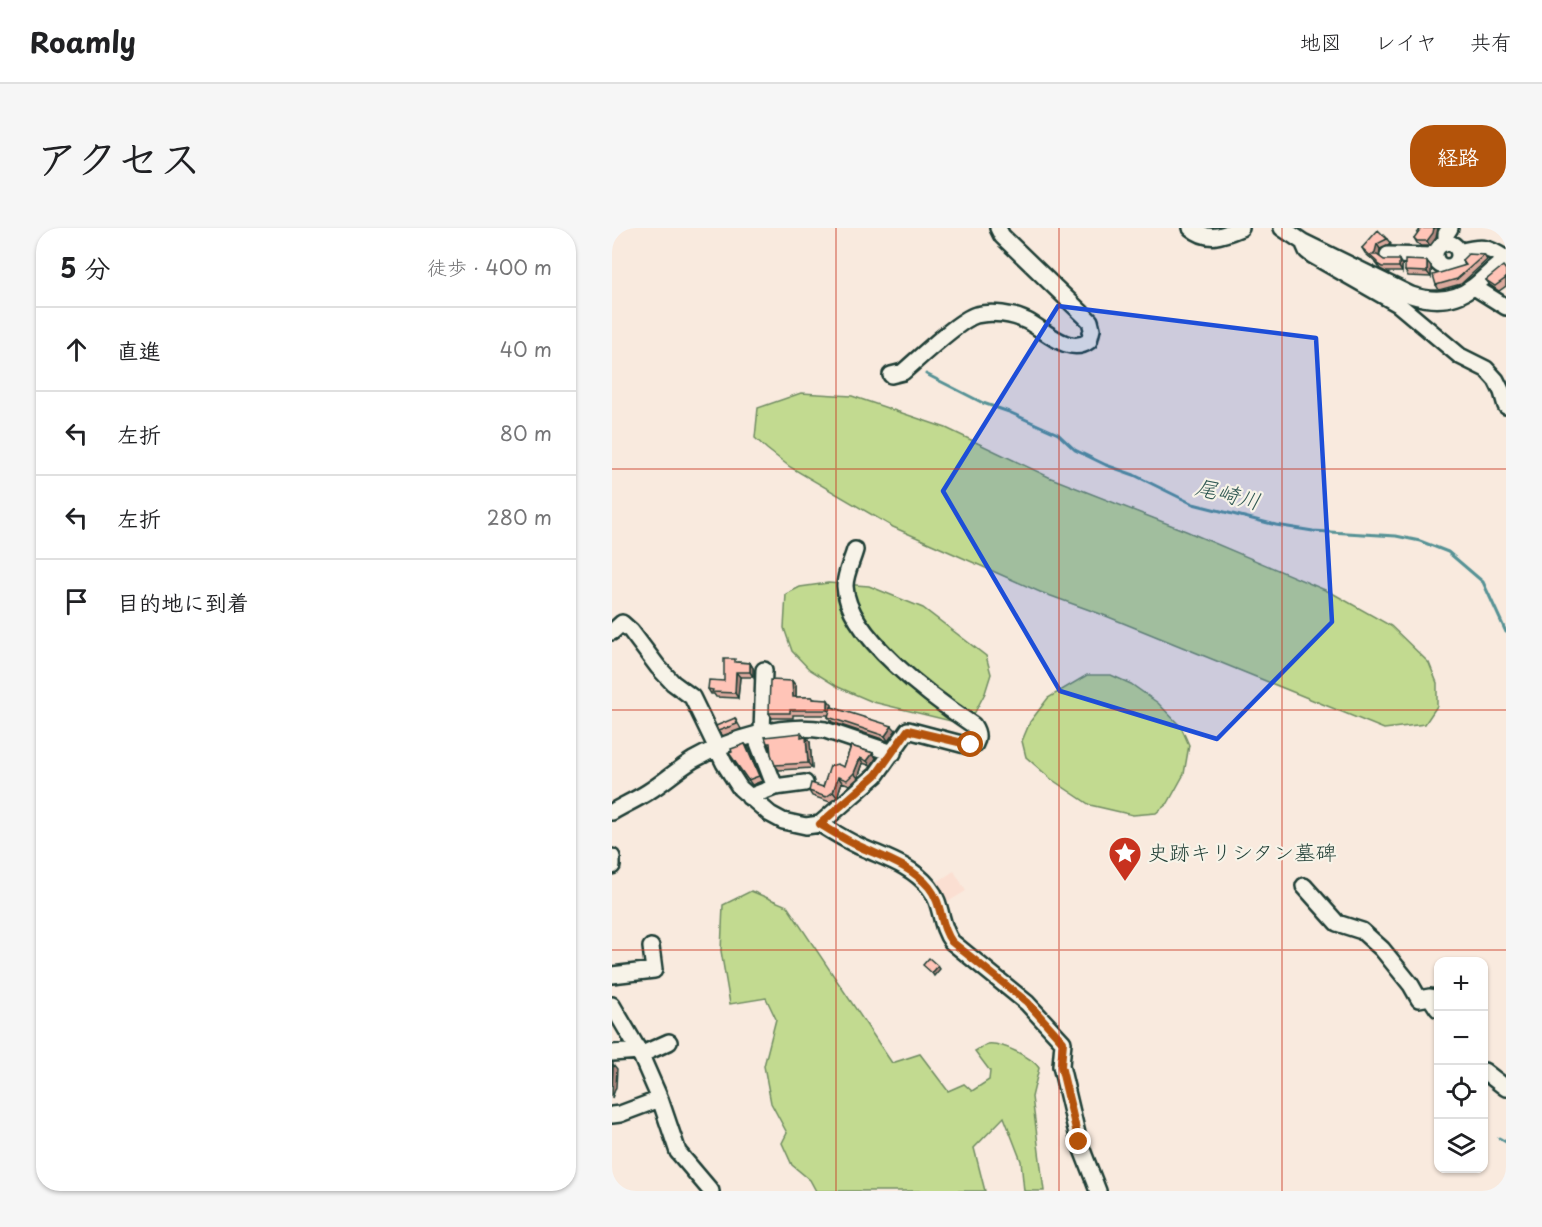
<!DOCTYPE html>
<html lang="ja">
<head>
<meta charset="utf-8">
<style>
  :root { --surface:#fff; --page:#f6f6f6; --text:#202124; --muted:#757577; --line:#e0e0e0; --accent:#b45309 }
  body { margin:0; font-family:"Playpen Sans","Klee One",sans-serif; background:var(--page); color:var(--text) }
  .controls { position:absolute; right:18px; bottom:18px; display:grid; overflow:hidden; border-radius:12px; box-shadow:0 2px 4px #0004 }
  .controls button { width:54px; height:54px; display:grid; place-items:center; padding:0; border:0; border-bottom:2px solid var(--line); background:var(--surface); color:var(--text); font:30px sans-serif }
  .stop { position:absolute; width:18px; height:18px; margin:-14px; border:4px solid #b45309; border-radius:50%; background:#fff }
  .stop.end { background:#b45309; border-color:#fff; box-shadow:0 2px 6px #0008 }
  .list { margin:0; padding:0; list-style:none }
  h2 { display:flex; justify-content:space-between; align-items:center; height:78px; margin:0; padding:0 24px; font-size:26px }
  h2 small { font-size:20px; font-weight:400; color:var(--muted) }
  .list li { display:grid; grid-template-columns:39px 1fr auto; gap:18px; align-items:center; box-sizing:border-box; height:84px; padding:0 24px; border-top:2px solid var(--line) }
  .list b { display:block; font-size:22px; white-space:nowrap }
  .list em { font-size:20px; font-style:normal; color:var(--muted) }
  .icon { flex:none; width:33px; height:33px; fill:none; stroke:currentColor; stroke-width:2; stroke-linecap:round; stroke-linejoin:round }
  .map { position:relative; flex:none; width:894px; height:963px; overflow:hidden; border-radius:24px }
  header { display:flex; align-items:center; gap:36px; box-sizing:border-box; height:84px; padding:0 30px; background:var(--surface); border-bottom:2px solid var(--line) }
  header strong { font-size:28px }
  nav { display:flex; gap:33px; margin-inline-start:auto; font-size:21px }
  .intro { display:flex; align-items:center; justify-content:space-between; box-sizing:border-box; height:144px; padding:0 36px }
  h1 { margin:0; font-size:42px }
  .button { padding:15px 27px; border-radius:24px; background:var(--accent); color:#fff; font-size:21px; font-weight:700 }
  main { display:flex; gap:36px; padding:0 36px }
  aside { flex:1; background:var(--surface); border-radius:24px; box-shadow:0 2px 4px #0004 }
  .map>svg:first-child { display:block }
</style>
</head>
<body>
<header>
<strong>Roamly</strong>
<nav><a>地図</a><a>レイヤ</a><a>共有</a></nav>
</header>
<div class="intro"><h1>アクセス</h1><a class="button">経路</a></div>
<main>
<aside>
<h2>5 分<small>徒歩 · 400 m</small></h2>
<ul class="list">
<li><svg class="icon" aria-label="ahead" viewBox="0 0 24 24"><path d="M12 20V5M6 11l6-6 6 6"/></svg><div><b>直進</b></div><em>40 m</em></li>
<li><svg class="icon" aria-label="left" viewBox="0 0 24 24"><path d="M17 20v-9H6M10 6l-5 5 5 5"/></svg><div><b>左折</b></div><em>80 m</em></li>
<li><svg class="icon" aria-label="left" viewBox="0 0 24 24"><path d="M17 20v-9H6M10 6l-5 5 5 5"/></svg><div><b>左折</b></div><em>280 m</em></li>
<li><svg class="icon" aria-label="arrive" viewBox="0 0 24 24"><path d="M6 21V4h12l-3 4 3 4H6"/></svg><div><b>目的地に到着</b></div></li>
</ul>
</aside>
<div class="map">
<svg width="894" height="963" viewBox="0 0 894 963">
  <rect width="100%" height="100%" fill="#f9eade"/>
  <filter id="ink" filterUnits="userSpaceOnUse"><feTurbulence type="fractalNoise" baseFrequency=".0167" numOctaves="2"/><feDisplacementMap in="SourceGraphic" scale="12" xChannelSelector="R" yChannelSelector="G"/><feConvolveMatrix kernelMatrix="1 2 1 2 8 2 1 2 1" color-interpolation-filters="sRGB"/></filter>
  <g filter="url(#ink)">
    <path fill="#fbdfd2" d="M 342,643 L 354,663 L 334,675 L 322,656 Z"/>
    <path fill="#c2da90" stroke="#708c62" stroke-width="1.5" d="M 189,165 L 240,168 L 334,200 L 439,250 L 574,303 L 720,365 L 779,398 L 817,435 L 825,455 L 825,478 L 813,496 L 772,501 L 494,388 L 428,364 L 281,299 L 178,239 L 155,221 L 143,210 L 146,180 Z
      M 216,355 L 257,358 L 311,380 L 374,428 L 379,446 L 373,465 L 361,488 L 343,494 L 261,474 L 226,459 L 197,441 L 180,423 L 172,400 L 174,366 L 188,359 Z
      M 475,447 L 499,447 L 519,456 L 546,475 L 569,499 L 577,517 L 572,546 L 556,575 L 544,585 L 521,587 L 478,577 L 439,551 L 414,529 L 410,513 L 418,494 L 436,470 Z
      M 139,663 L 175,678 L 280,835 L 308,826 L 336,863 L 352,856 L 360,863 L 377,852 L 378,843 L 363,823 C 367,821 372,817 376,816 C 389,814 421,830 427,840 L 420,869 L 432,963 L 412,963 L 409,933 L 392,889 L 362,920 L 373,963 L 204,963 L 198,952 L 180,937 L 170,915 L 175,905 L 159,875 L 152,838 L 164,791 L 154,770 L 118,776 L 109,723 L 111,677 Z"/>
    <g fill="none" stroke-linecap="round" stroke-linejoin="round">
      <path stroke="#569295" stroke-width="3" d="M 314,146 L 371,175 L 397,184 L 446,206 L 463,222 L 494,237 L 522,247 L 581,276 L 664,297 L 701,303 L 784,308 L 808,313 L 836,324 L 871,354 L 894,404
        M 887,910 L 894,914"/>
      <defs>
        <path id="minor" d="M 579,0 C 596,14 610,8 629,0
          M 670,0 L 691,14 L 799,67 C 821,74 842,74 861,59 C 873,50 881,39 894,32
          M 691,14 L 695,23 L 700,27 L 786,76 L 848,128 L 874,141 L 884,152 L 890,164 L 894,178
          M 834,15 L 834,6 L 838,0
          M823 27a12 12 0 1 1 24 0a12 12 0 1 1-24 0Z
          M 847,24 C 869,18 875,18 894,31
          M 776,27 L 823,28
          M 862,59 L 894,79
          M 279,147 L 291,144 C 306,131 347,92 364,87 C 380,83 401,86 415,93 C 433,102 457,128 477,113 L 480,101 L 478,93 L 390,8 L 386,0
          M 0,404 L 10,395 L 19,403 L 46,439 L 61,455 L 80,469 L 112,535 L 128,560 L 158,586 L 171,593 L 194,598 L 208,596 L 264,547 L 296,502 L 353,517 L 363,516 C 367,509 365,503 361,497 C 322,471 235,408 233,358 C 233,346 240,333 243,322
          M 150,505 L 152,442
          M 143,507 L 163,559
          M 137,569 L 163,559 L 193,555
          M 0,584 C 12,577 25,571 36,564 C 52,554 65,542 81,532 C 120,510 169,495 213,502 L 281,525
          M 208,596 C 221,604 235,613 249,619 C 273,630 299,637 317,659 C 331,676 327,697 340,714 L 415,775 L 451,814 L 449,838 L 467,914 L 486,963
          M 0,629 L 0,638
          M 692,658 L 725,695 L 750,703 L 770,721 L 799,757 L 807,771 L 818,769 L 826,781
          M 0,747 L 42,742 L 39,719
          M 0,777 L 27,823 L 48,871 L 8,886 L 0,887
          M 0,825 L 27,823
          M 28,827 L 57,814
          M 872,843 L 894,860
          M 48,871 L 66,924 L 99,963"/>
      </defs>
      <use href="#minor" stroke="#1f3d34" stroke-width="20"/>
      <use href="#minor" stroke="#f7f3e8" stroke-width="15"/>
    </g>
    <path fill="#dba99d" stroke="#1f3d34" stroke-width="1.5" d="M 826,1 L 824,10 L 818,18 L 809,18 L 805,15 L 802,10 Z
      M 775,11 L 779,16 L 768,21 L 767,29 L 772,32 L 790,37 L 790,44 L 774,44 L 768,41 L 765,36 L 753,25 L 750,20 Z
      M 872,27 L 875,32 L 849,56 L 827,62 L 824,57 L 853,37 L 850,32 Z
      M 819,38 L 819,49 L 796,48 L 793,43 Z
      M 894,42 L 894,58 L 887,63 L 878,57 L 874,52 Z
      M 125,434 L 138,435 L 141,440 L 141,449 L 128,449 L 126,470 L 104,469 L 102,466 L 99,466 L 96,461 L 112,453 Z
      M 180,453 L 184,458 L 184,469 L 200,469 L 202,471 L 220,477 L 220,479 L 284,502 L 276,513 L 220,494 L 216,489 L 217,487 L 181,487 L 181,490 L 160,490 L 157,485 Z
      M 123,490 L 129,501 L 110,508 L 106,503 Z
      M 189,505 L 192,509 L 194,509 L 198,514 L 200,540 L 167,542 L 163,537 L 159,520 L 155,515 Z
      M 133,516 L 137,521 L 150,553 L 140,557 L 117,525 Z
      M 239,518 L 261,525 L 264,530 L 259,538 L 251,535 L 246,550 L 238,557 L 230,554 L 225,569 L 218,574 L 200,568 L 197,563 L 211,559 L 232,539 Z"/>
    <path fill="#b28980" stroke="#1f3d34" stroke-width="1.5" d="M 822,0 L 826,0 L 824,10 L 818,18 L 815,13 Z
      M 765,16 L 768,21 L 767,29 L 760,27 Z
      M 787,32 L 790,37 L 790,44 L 787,39 Z
      M 815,33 L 819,38 L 819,49 L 815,44 Z
      M 138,435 L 141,440 L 141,449 L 138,444 Z
      M 124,444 L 128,449 L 126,470 L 123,465 Z
      M 180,453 L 184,458 L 184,474 L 181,469 Z
      M 216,472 L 220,477 L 220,487 L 216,482 Z
      M 280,498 L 284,502 L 276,513 L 273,508 Z
      M 194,509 L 198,514 L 200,540 L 196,535 Z
      M 133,516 L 137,521 L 150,553 L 147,548 Z
      M 261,525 L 264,530 L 259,538 L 255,533 Z
      M 248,530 L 251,535 L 246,550 L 242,545 Z
      M 226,549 L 230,554 L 225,569 L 221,564 Z
      M 326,738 L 328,741 L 322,748 L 320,745 Z
      M 1,836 L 5,841 L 4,859 L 0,870 Z"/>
    <path fill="#ffc4b7" stroke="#1f3d34" stroke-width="1.5" d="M 809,0 L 822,0 L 821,5 L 815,13 L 805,13 L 802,10 Z
      M 766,2 L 775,11 L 765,16 L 763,24 L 760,27 L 765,27 L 772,32 L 787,32 L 787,39 L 770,39 L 765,36 L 765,34 L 750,20 Z
      M 856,26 L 872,27 L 845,51 L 824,57 L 821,47 L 854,37 L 850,32 Z
      M 793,32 L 815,33 L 815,44 L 793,43 Z
      M 891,38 L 894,42 L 894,50 L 883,58 L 874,52 Z
      M 112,431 L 123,431 L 123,434 L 138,435 L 138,444 L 124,444 L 123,465 L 100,464 L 101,462 L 96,461 L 97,452 L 112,453 Z
      M 158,452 L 180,453 L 181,469 L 200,469 L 200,471 L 216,472 L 216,482 L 178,482 L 178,485 L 157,485 Z
      M 219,479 L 280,498 L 273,508 L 216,489 Z
      M 123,490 L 125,496 L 106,503 L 104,498 Z
      M 189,505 L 189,510 L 194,509 L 196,535 L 163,537 L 159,526 L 158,515 L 155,515 L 153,509 Z
      M 133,516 L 147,548 L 136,552 L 117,525 L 120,524 L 119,521 Z
      M 239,518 L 261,525 L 255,533 L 248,530 L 242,545 L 235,552 L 226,549 L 221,564 L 214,569 L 197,563 L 199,555 L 211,559 L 218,538 L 225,536 L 232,539 Z
      M 317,730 L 326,738 L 320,745 L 311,737 Z
      M 0,836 L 1,836 L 0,856 Z"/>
  </g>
  <g fill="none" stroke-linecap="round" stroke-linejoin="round" filter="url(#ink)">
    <path stroke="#b45309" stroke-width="8" d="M 359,517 L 296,502 L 264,547 L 208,596 C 221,604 235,613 249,619 C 273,630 299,638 317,659 C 331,676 327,697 340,714 L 415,774 L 451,814 L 449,838 L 467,914"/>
  </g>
  <path fill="#1d4ed8" fill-opacity="0.2" stroke="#1d4ed8" stroke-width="4.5" stroke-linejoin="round" d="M 446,78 L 704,110 L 720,394 L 605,511 L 448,463 L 331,263 Z"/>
  <path fill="none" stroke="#c8321e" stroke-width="1.5" stroke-opacity="0.55" d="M 224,0 L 224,963M 447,0 L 447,963M 670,0 L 670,963M 0,241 L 894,241M 0,482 L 894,482M 0,722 L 894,722"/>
  <defs>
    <symbol id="sight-pin" viewBox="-11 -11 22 30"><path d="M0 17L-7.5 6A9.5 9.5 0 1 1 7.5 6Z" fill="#c8321e" stroke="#f7f3e8"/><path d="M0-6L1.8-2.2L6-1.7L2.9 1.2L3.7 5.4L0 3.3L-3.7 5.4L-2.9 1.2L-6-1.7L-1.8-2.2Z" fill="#fff"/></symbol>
  </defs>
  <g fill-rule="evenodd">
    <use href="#sight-pin" x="494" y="606" width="38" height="52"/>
  </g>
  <g text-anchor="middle" stroke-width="4.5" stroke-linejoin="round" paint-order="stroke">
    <g font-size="21" fill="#1f3d34" stroke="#f7f3e8" text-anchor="start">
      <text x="536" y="632">史跡キリシタン墓碑</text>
    </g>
    <g font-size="22" font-style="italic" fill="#315954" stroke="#f7f3e8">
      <text transform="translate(616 266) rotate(14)" y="8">尾崎川</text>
    </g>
  </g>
</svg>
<div class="controls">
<button>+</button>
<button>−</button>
<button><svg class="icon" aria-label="locate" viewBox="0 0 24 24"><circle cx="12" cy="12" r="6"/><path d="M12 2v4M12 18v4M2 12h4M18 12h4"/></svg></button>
<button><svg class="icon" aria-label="layers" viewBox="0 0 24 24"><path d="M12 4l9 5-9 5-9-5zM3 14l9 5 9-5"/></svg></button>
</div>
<div class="stop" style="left:359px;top:517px"></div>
<div class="stop end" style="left:467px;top:914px"></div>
</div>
</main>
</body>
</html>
